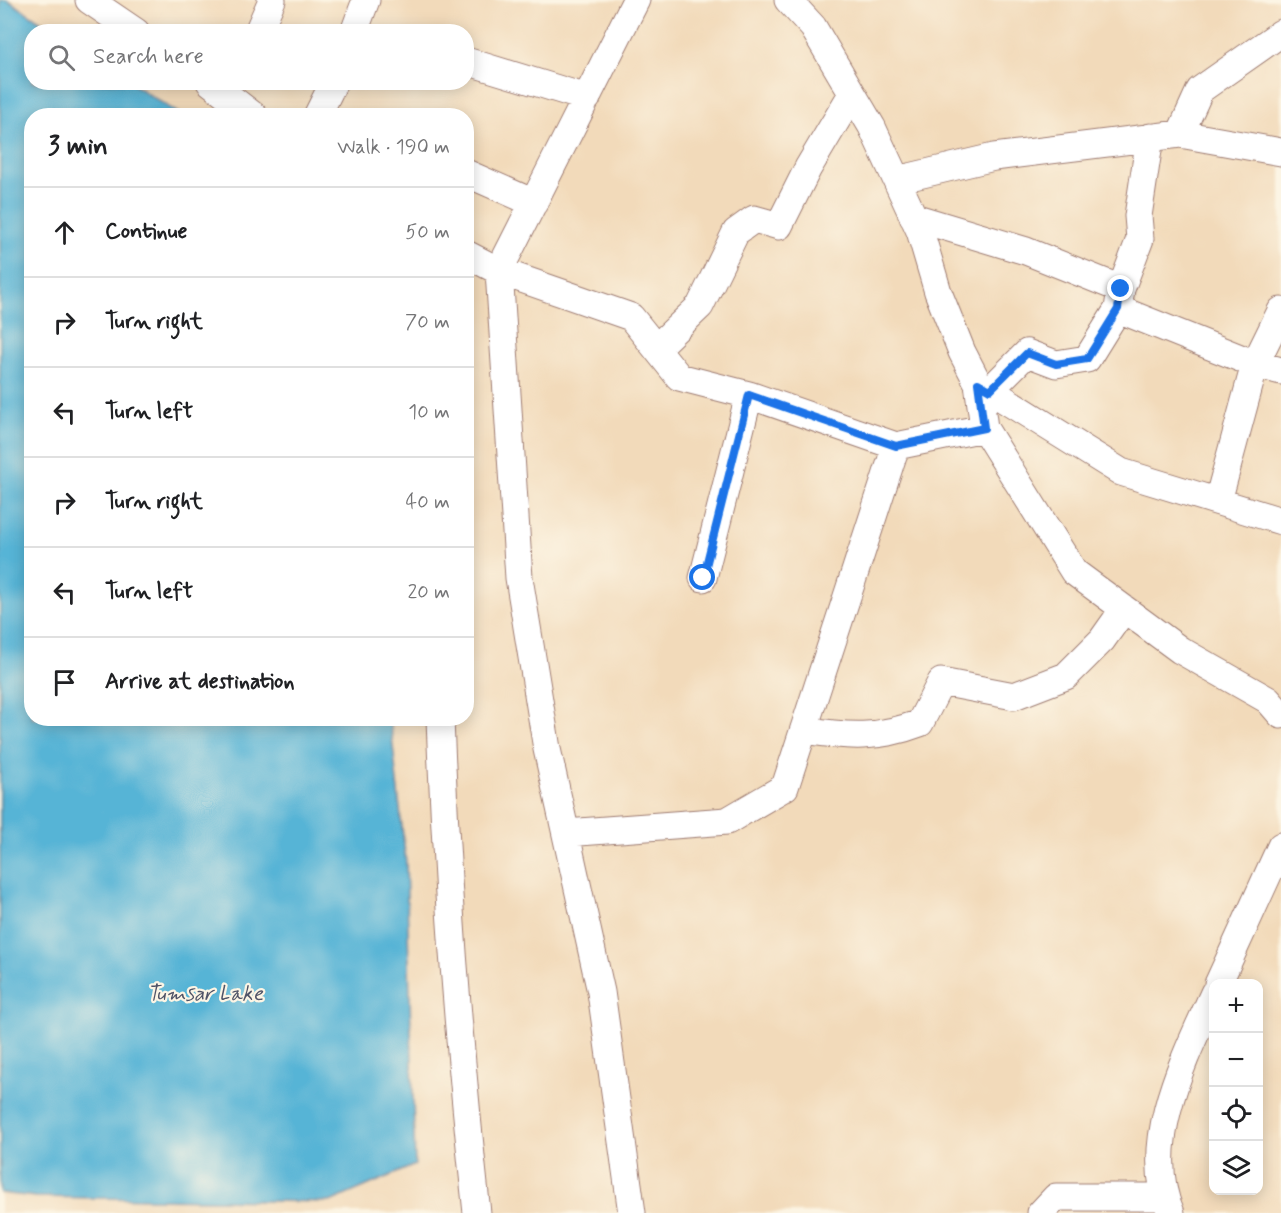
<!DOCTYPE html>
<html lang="en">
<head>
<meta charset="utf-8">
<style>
  :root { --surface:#fff; --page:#f2f2f2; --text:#202124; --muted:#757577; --line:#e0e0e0 }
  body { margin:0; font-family:Mynerve,sans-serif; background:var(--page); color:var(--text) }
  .controls { position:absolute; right:18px; bottom:18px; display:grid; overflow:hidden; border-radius:12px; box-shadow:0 3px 15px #0003 }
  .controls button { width:54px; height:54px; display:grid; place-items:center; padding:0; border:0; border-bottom:2px solid var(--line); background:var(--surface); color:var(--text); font:30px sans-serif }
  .stop { position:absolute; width:18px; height:18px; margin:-14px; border:4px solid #1a73e8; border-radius:50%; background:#fff }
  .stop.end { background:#1a73e8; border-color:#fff; box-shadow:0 2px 6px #0008 }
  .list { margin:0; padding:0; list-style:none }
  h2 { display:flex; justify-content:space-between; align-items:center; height:78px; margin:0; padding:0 24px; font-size:26px }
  h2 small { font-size:20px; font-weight:400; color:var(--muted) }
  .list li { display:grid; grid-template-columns:39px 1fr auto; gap:18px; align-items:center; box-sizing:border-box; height:90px; padding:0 24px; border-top:2px solid var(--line) }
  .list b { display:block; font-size:22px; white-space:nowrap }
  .list em { font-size:20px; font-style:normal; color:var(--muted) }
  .icon { flex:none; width:33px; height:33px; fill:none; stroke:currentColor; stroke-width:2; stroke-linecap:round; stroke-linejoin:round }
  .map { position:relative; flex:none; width:1281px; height:1213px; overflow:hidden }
  .search { position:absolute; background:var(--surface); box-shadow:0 3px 15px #0003; left:24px; top:24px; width:450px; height:66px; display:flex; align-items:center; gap:15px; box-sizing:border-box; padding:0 21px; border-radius:24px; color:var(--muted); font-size:22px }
  .panel { position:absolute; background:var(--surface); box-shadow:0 3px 15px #0003; left:24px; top:108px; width:450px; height:618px; border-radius:24px }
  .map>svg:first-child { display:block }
</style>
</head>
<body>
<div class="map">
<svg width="1281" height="1213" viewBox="0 0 1281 1213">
  <rect width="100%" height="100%" fill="#fcf5e5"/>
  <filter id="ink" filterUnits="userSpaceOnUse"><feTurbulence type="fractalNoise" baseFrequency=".0167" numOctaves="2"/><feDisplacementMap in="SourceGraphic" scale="12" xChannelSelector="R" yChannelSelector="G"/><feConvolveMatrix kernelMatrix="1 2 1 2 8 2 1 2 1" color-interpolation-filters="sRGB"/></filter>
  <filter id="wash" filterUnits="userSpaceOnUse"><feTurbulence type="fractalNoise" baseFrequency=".008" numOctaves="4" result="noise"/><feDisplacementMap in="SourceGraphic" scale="24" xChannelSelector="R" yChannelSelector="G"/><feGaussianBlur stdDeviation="1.35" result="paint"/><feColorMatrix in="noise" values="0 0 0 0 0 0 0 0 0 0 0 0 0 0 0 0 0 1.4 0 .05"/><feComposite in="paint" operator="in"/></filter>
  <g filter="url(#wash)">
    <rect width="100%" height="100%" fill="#f2daba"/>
    <path fill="#57b4d6" stroke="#506a80" stroke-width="1.5" d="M 0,0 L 8,0 L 55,31 L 32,32 L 32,82 L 131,83 L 181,115 L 32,116 L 32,718 L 390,719 L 406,863 L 415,1165 L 330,1202 L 36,1197 L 0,1193 Z"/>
  </g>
  <g filter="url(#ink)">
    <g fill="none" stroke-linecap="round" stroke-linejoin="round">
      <defs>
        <path id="minor" d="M 89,0 L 136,32
          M 788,0 L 813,27 L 872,127 L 920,231 L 938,292 L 962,352 L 978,383 L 1121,472 L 1281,521
          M 258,32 L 272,0
          M 354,32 L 366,0
          M 466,61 L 587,98
          M 210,82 L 254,116
          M 317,116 L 334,82
          M 1180,134 L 1200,90 L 1281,33
          M 466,173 L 534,203
          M 897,180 L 994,157 L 1180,134 L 1281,152
          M 913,217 L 1026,251 L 1121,289 L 1118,309 L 1255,364 L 1281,371
          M 466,254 L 499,271 L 631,317 L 679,377 L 749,395 L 896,446 L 984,428 L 978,383
          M 1121,289 L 1140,239 L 1138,216 L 1150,137
          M 656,348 L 700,306 L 736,232 L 754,219 L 779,226 L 808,168 L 852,94
          M 990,390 L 1027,353 L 1056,364 L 1087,359 L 1118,309
          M 984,428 L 1074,572 L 1180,650 L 1268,700 L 1281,715
          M 1218,501 L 1255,364 L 1281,311
          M 703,578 L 749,395
          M 440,718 C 446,884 459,1049 477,1213
          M 804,730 C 848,737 878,739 920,723 L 941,682 L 1014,696 L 1066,676 L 1102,640 L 1124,609
          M 566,833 L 727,821 L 785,787 L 896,446
          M 1218,984 L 1281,846
          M 632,1213 L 601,992 L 547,749 L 519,578 L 499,271 L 636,0
          M 1041,1213 L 1056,1197 L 1164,1197
          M 1171,1213 C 1140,1143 1185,1057 1214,993"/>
      </defs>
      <use href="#minor" stroke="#9e7c72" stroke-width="29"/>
      <use href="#minor" stroke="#fff" stroke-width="27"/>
    </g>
  </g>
  <g fill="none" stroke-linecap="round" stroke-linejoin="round" filter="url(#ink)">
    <path stroke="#1a73e8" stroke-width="8" d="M 703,578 L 749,395 L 896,446 L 984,428 L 978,383 L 990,390 L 1027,353 L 1056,364 L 1087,359 L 1118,309 L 1121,289"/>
  </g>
  <g text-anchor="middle" stroke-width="4.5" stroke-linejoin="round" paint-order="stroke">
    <g font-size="21" font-style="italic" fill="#4f5367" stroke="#fcf5e5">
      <text x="205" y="1000">Tumsar Lake</text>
    </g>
  </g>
</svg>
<div class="controls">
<button>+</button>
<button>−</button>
<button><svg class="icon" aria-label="locate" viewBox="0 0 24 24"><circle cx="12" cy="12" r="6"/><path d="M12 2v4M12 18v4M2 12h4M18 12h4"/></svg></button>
<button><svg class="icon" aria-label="layers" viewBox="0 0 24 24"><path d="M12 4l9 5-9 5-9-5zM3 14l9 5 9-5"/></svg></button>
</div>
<div class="stop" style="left:703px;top:578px"></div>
<div class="stop end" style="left:1121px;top:289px"></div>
<div class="search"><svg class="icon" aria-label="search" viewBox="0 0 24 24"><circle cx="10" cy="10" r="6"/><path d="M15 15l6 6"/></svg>Search here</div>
<section class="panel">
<h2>3 min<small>Walk · 190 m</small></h2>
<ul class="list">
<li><svg class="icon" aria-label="ahead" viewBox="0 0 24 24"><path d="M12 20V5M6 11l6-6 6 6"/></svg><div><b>Continue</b></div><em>50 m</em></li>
<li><svg class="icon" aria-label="right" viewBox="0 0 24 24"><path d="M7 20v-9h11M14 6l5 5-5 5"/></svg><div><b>Turn right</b></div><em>70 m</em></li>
<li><svg class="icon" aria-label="left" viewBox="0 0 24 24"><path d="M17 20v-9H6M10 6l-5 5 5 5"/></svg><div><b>Turn left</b></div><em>10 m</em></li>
<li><svg class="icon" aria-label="right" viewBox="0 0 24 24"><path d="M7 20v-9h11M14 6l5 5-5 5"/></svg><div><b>Turn right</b></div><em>40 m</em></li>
<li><svg class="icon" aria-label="left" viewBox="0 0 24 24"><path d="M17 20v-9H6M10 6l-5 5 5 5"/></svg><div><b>Turn left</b></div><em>20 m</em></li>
<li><svg class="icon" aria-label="arrive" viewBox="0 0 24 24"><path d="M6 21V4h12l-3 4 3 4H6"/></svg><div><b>Arrive at destination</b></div></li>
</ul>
</section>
</div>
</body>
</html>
